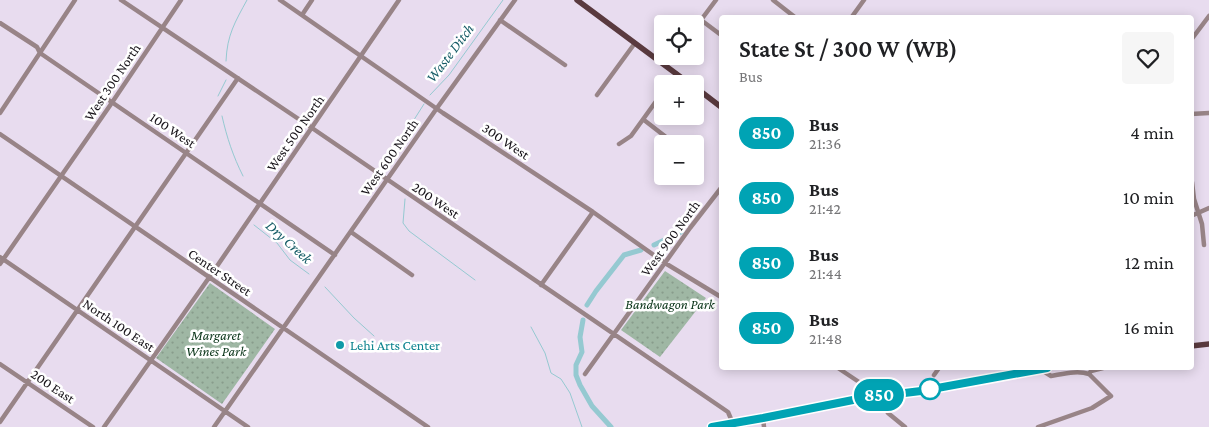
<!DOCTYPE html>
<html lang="en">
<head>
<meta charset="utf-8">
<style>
	body { margin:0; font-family:"Crimson Pro",serif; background:#f6f6f6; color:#202124; height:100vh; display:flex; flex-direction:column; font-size:19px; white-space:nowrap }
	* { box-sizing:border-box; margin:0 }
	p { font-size:16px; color:#757577 }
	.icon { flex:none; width:28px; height:28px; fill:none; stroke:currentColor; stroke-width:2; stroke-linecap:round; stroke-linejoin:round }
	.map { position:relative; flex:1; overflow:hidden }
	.details { position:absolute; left:719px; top:15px; width:475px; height:355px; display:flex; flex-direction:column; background:#fff; border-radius:5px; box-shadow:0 2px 12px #0003 }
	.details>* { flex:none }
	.badge { padding:0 10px; border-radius:16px; font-size:18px; line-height:32px }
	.fabs { position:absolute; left:654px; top:15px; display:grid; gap:10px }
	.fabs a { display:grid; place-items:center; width:50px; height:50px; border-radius:5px; background:#fff; box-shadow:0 2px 12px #0003; font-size:25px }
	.map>.badge { position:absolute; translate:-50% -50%; box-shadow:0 0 0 2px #fff }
	.round { display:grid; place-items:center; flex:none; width:52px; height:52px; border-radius:5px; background:#f6f6f6 }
	.summary { display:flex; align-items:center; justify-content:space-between; height:85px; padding:0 20px }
	h1 { font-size:24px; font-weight:600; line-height:38px }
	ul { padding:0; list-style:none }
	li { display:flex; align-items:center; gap:15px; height:65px; padding:0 20px }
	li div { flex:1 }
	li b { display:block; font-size:19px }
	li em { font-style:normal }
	li .badge { min-width:55px; font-weight:700; text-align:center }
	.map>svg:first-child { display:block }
</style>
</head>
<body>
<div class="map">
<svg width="1209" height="427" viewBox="0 0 1209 427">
	<defs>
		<pattern id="park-dots" width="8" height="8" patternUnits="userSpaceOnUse" patternTransform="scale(1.25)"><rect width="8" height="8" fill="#9fb7a4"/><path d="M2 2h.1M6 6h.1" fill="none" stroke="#889c8c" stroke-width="1.8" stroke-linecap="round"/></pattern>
	</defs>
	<rect width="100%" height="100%" fill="#e8dcef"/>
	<!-- park -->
	<path fill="url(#park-dots)" d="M665,271l41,27 -46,59 -39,-27z
		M210,283l65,46 -53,75 -66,-46z"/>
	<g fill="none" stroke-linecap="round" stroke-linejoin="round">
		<!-- stream -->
		<path stroke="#95c9d1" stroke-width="1" d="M226,61c1,-26 9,-39 21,-61
			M430,95l19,-20 54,-75
			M218,96l8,-16
			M222,116c5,22 11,40 21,60
			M405,134l19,-30
			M393,158l-1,-5 11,-16
			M405,199l-2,24 6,8 66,49
			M254,225l23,18 13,17 19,14
			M325,287l29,31 20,18
			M531,327l14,26 6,20 10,6 9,14 12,34"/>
		<!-- canal -->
		<path stroke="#95c9d1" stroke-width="5" d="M654,245l27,-13
			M587,305l9,-14 28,-36 17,-5
			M583,320l-3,17 2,15 -6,13v10l4,10 12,21 19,21"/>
		<!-- minor -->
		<path stroke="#988487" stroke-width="4.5" d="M121,0l191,128 416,284 3,7 1,5
			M280,0l163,113 150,99 72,51 56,34
			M716,0l-15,20 20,15
			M773,0l23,18
			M302,15l10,-15
			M851,18l13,-18
			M500,20l65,45
			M0,23l37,24 3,6c98,68 197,134 295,202
			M1191,40l18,-24
			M669,84l8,-10
			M597,95l38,-52
			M0,113l75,-113
			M1191,114l18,-1
			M644,120l31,24
			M0,134l428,293
			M619,144l12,-8 31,-43
			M1192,182l2,17 8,25 2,21
			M1191,216l18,-8
			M351,232l61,43
			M0,257l248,170
			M0,264l109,-157 72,-107
			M541,285l52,-73
			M0,364l93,63
			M838,368l33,22 17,23 17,14
			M585,374l105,-146 31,-40
			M1089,374l2,-3 12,-3
			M934,375l5,-7
			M763,418l1,9
			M0,422l238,-344
			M104,427l109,-155 186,-272
			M214,427l223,-319 78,-108
			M1038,427l54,-19 19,-12 -22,-22c-12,-4 -26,0 -38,2l-11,-7"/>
		<!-- major -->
		<path stroke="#5a3a3f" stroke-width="5.5" d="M577,0l113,84
			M695,87l26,20
			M1191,346l18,-2
			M712,427l51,-9 100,-20 58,-7 126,-23"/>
	</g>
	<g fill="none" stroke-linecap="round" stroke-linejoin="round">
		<!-- line casing -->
		<g stroke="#fff" stroke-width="11">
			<path id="line" d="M712,427l51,-9 100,-20 58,-7 126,-23"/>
		</g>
		<!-- line -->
		<use href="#line" stroke="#00a3b4" stroke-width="8"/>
	</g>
	<!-- markers -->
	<circle fill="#0f9aa8" stroke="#fff" stroke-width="2" cx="340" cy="345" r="5"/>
	<circle fill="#fff" stroke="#00a3b4" stroke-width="2.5" cx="930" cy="389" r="10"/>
	<g text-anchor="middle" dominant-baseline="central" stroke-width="5" stroke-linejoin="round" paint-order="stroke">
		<!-- street labels -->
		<g font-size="14" fill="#161218" stroke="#fff">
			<text transform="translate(112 82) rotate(-56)">West 300 North</text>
			<text transform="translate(173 130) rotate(34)">100 West</text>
			<text transform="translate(295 133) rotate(-55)">West 500 North</text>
			<text transform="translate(506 141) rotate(34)">300 West</text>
			<text transform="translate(389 157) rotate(-55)">West 600 North</text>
			<text transform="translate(436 200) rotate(34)">200 West</text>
			<text transform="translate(670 238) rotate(-54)">West 900 North</text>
			<text transform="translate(220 272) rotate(34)">Center Street</text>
			<text transform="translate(119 325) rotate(34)">North 100 East</text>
			<text transform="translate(53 386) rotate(34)">200 East</text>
		</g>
		<!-- park labels -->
		<g font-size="14" font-style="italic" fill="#093418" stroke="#fff">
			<text x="670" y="304">Bandwagon Park</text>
			<text x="216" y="335">Margaret<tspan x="216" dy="16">Wines Park</tspan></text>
		</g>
		<!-- culture labels -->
		<g font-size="14" fill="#0d838f" stroke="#fff" text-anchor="start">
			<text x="350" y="345">Lehi Arts Center</text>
		</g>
		<!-- water labels -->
		<g font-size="15" font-style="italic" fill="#155c66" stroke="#fff">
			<text transform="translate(450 53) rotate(-53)">Waste Ditch</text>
			<text transform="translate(289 242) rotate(42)">Dry Creek</text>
		</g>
	</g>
</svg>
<div class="fabs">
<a><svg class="icon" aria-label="locate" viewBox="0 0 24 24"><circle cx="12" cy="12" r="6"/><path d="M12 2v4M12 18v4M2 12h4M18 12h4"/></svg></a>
<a>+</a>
<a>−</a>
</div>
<b class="badge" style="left:879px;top:395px;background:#00a3b4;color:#fff">850</b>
<section class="details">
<div class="summary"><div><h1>State St / 300 W (WB)</h1><p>Bus</p></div><a class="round"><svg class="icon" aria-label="heart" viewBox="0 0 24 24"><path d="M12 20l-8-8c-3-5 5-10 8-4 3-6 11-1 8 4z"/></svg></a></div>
<ul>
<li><span class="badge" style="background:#00a3b4;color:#fff">850</span><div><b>Bus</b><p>21:36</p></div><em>4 min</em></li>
<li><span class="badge" style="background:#00a3b4;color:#fff">850</span><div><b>Bus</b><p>21:42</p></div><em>10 min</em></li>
<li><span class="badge" style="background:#00a3b4;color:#fff">850</span><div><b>Bus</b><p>21:44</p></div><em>12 min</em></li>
<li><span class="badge" style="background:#00a3b4;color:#fff">850</span><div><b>Bus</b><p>21:48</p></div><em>16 min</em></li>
</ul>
</section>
</div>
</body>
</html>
